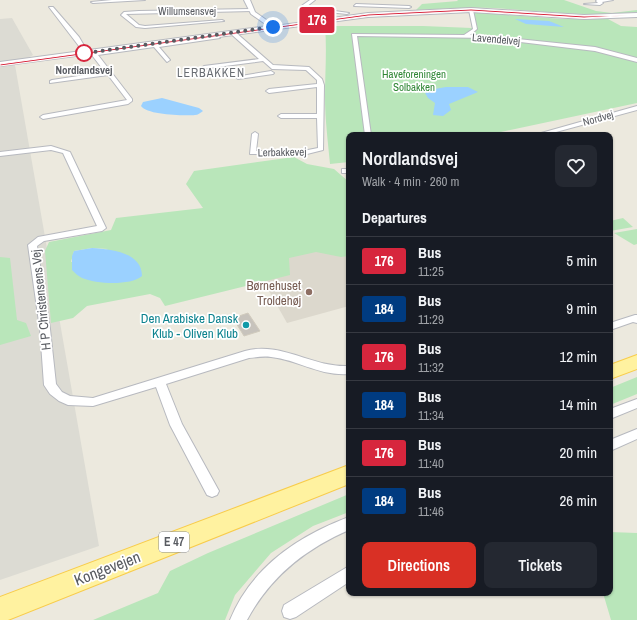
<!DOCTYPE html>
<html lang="en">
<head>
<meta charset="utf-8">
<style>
	body { margin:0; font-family:"Archivo Narrow",sans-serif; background:#242831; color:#f1f3f6; height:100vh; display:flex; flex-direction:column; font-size:15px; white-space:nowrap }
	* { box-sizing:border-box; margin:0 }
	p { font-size:13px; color:#9ea1a6 }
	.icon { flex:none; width:22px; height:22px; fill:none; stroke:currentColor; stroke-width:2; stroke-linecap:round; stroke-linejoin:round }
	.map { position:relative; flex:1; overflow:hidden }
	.side { position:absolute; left:346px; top:132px; width:267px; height:464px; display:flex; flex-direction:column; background:#171b24; border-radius:8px; box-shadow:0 1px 3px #0004 }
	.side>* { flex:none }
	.badge { padding:0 8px; border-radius:3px; font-size:14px; line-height:26px }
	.you { position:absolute; width:20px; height:20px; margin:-10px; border:3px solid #fff; border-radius:50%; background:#1a73e8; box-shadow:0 0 0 6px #1a73e833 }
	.map>.badge { position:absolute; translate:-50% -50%; box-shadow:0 0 0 2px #fff }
	h2 { padding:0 16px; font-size:15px; line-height:36px }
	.round { display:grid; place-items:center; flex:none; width:42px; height:42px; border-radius:8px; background:#242831 }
	.headline { display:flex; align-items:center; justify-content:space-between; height:68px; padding:0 16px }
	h1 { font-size:19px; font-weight:600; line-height:30px }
	.cta { display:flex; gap:8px; margin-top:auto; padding:8px 16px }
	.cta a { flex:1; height:46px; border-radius:8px; background:#d93025; color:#fff; font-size:16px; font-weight:600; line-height:46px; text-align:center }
	.cta a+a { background:#242831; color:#f1f3f6 }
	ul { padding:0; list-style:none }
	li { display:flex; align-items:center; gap:12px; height:48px; padding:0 16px; border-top:1px solid #363941 }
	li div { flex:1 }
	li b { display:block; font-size:15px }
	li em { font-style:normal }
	li .badge { min-width:44px; font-weight:700; text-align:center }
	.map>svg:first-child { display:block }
</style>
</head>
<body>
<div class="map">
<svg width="637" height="620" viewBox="0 0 637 620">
	<rect width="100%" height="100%" fill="#ece9de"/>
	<!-- industrial -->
	<path fill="#dcdbd3" d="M12,18l21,37 -18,10 84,481 -99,34v-561z"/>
	<!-- education -->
	<path fill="#dcd8cd" d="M349,243v63l-62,17 -26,-46 25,-28z"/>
	<!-- green -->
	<path fill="#b9e6ba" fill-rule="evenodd" d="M457,0h107l32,11 16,2 25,-3v2c-48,6 -96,-1 -144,-4 -25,-1 -51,1 -77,2l6,-6 36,-3z
		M469,12l93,7h46l13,7 16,1v76l-150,32h-138v27l-19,2c-2,-22 -5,-45 -5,-67 0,-24 2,-47 0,-71h98l49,2z
		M294,157l13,7 27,5 15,13v74l-8,1 -25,-5 -27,6 1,17 -125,31 -5,-8 -10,-4 -63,12 -14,12 -22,5 -6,-72 4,-9 62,-12 5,-12 87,-10 -17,-24 8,-13zM92,248l16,1 -37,13 3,-11z
		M623,218l10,9 -23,4v-10z
		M637,229v15l-3,1 -20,-12z
		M0,257l10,1 7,62 9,3 5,13 -31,9z
		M637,377v17l-27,11v-17z
		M349,494v18l-36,14 -42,27 -36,42 -10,25h-132l65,-27 12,-22 38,-18z
		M610,532l27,1v87h-26l-8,-27h7z"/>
	<!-- water -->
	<path fill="#9bd1ff" d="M515,19l34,2 15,6 -38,-3z
		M446,87h22l10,5 -29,12 2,6 -8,6 -10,-1 2,-12 -7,-5 -3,-5 4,-3z
		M162,98l37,10 4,3c-3,2 -5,4 -8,4 -11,1 -48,0 -54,-9l2,-4z
		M92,248c18,1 50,4 50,28 -12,10 -45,8 -60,2 -4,-2 -7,-5 -10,-8v-14l2,-5z"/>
	<!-- building -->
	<path fill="#c7c3bc" stroke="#d1cbbd" d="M248,313l12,18 -16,5 -11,-18z"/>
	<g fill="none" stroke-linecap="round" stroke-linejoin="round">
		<!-- minor casing -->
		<g stroke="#b7b9bf" stroke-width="2">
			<path id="minor" d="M112,0h33l-52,3 -2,-1z
				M310,0h5l-9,7 43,6 -2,1 -47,-5v-2z
				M597,0h16l-11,2 1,1 -3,2 -16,-1 14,-1 -2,-2z
				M356,4l53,2 2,1 -2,1 -55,-2z
				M49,7h4l26,30 10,17h-4z
				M250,9l2,2 -126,3 13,11 6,1 77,-6 2,1 -79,7 -9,-1 -15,-12 3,-3 15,-1z
				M471,9l2,1 4,19 -7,6 18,1 107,11 42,11v4l-42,-11 -107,-13 -131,-2 14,99h-6l-13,-101 112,1 9,-6 -4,-19z
				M230,31h4l39,34 36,2 13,12 2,6 -1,65 -20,5 -53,-1 2,-20 3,-2 3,2 -2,17h47l15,-3 -1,-30h-36l-3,-2 3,-2h36v-27l-48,6 -3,-2 3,-2 48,-5v-4l-11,-10 -34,-1 -9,-8 -61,8 -1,-1 3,-2 55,-7 -29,-26z
				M218,36l2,2 -61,9 11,13 -3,2 -13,-15 -56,8 34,44v2l-4,3 -85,15 -3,-2 3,-2 84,-15 -19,-25 -58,8v-2l2,-1 53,-8 -14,-18v-3l5,1z
				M271,71l3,2 -1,1 -35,5 -3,-2z
				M637,106v4l-92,25h-11z
				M51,146l19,6 36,76 -4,3 -58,10 -7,5 13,83 6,55 6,8 8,4 23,2 152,-47c36,-10 68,17 104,15v8c-31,2 -50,-14 -78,-17 -7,-1 -14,0 -22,1l-83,26 16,40 37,67 -2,4 -5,2 -5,-2 -37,-70 -14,-38 -63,19 -25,-1 -9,-4 -9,-7 -6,-9 -4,-56 -12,-84 10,-8 59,-11 -34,-73 -12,-3 -51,6v-4z
				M342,169h7v4h-7z
				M635,315h2v8l-4,-1 -23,8v-7z
				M637,399v9l-27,11v-10z
				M637,429v10l-27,12v-11z
				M349,517v13c-44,19 -79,47 -102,90h-17c21,-52 68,-84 119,-103z
				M349,566v16l-53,35 -6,2 -6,-2 -2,-6 2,-6z"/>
		</g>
		<!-- tertiary casing -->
		<g stroke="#b7b9bf" stroke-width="2">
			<path id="tertiary" d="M244,0h6l5,12 20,14 93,-13 103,-5 113,7 53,-2v4l-53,2 -113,-7 -103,5 -368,49v-4l268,-36 -17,-12z"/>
		</g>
		<!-- primary casing -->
		<g stroke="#f8cc4b" stroke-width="2">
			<path id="primary" d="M637,355v14l-27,10v-14z
				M349,465v19l-341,136h-8v-23z"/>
		</g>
		<!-- minor -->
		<use href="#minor" fill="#fff" fill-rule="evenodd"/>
		<!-- tertiary -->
		<use href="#tertiary" fill="#fff" fill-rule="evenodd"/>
		<!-- primary -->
		<use href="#primary" fill="#fff2a0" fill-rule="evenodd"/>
	</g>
	<!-- line -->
	<path fill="#d7263d" stroke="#fff" d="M471,9l113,7 53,-1 -53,3 -113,-7 -103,5 -368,50v-2l368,-50z"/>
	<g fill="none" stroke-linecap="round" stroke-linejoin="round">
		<!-- walk -->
		<path stroke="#585b61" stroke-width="4" stroke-dasharray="0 7.2" d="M84,53l2,-3 1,2h6l180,-25"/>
	</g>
	<!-- markers -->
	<circle fill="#fff" stroke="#d7263d" stroke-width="2" cx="84" cy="53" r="8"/>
	<circle fill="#8d6e63" stroke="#fff" stroke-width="1.5" cx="309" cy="292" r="4"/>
	<circle fill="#0f9aa8" stroke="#fff" stroke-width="1.5" cx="246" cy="325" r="4"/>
	<g text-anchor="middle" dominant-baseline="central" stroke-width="3.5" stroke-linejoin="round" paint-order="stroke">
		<!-- far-street labels -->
		<g font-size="11" fill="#585b61" stroke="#fff">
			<text x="187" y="11">Willumsensvej</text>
			<text transform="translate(496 39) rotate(5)">Lavendelvej</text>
			<text transform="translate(598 118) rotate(-15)">Nordvej</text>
			<text transform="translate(282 152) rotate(-1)">Lerbakkevej</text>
		</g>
		<!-- far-stop labels -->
		<g font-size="11" font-weight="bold" fill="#585b61" stroke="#fff">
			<text x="84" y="70">Nordlandsvej</text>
		</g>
		<!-- far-park labels -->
		<g font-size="11" fill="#308736" stroke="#fff">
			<text x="414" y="74">Haveforeningen<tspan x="414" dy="13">Solbakken</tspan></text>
		</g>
		<!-- far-neighbourhood labels -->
		<g font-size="12" letter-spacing="1" fill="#696d73" stroke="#fff">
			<text x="211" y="73">LERBAKKEN</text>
		</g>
		<!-- shield labels -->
		<rect fill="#fff" stroke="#8a8c90" stroke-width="1" x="159" y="532" width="30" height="20" rx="3"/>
		<g font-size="12" font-weight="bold" fill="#585b61">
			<text x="174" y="542">E 47</text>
		</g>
		<!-- education labels -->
		<g font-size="13" fill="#785e54" stroke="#fff" text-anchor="end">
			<text x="301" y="285">Børnehuset<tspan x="301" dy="15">Troldehøj</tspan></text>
		</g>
		<!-- street labels -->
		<g font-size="13" fill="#585b61" stroke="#fff">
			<text transform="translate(41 300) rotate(-96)">H P Christensens Vej</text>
		</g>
		<!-- culture labels -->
		<g font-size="13" fill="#0d838f" stroke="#fff" text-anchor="end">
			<text x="238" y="318">Den Arabiske Dansk<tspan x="238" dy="15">Klub - Oliven Klub</tspan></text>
		</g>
		<!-- near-street labels -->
		<g font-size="16" fill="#585b61" stroke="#fff">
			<text transform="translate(107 568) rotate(-21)">Kongevejen</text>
		</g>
	</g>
</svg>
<div class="you" style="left:273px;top:27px"></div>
<b class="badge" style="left:317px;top:20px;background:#d7263d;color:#fff">176</b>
<section class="side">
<div class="headline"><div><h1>Nordlandsvej</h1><p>Walk · 4 min · 260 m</p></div><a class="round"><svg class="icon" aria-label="heart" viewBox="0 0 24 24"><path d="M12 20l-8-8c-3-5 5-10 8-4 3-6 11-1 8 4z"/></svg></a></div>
<h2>Departures</h2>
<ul>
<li><span class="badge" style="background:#d7263d;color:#fff">176</span><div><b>Bus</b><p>11:25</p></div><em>5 min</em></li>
<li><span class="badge" style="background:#003b80;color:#fff">184</span><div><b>Bus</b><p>11:29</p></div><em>9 min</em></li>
<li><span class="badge" style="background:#d7263d;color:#fff">176</span><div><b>Bus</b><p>11:32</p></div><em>12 min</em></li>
<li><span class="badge" style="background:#003b80;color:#fff">184</span><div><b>Bus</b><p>11:34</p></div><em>14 min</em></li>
<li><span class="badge" style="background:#d7263d;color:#fff">176</span><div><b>Bus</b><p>11:40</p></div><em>20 min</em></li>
<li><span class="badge" style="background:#003b80;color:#fff">184</span><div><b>Bus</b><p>11:46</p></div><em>26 min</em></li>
</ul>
<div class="cta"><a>Directions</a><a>Tickets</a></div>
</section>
</div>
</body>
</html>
